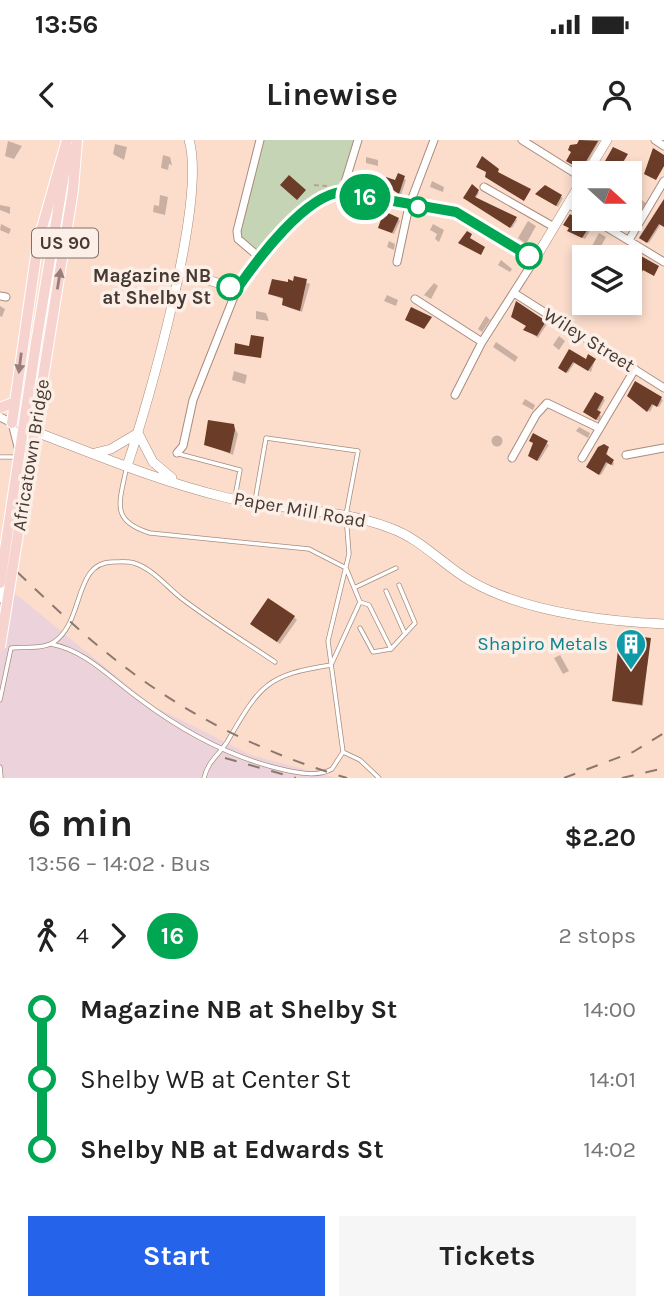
<!DOCTYPE html>
<html lang="en">
<head>
<meta charset="utf-8">
<style>
	body { margin:0; font-family:Karla,sans-serif; background:#f6f6f6; color:#222; height:100vh; display:flex; flex-direction:column; font-size:26px; white-space:nowrap }
	* { box-sizing:border-box; margin:0 }
	p { font-size:23px; color:#767676 }
	.icon { flex:none; width:38px; height:38px; fill:none; stroke:currentColor; stroke-width:2; stroke-linecap:round; stroke-linejoin:round }
	.map { position:relative; height:638px; overflow:hidden }
	.drawer { display:flex; flex-direction:column; background:#fff; flex:1 }
	.drawer>* { flex:none }
	.badge { padding:0 14px; border-radius:23px; font-size:24px; line-height:46px }
	.needle { width:46px; rotate:111deg }
	.tools { position:absolute; left:572px; top:21px; display:grid; gap:14px }
	.tools a { display:grid; place-items:center; width:70px; height:70px; border-radius:0px; background:#fff; box-shadow:0 4px 10px #0003; font-size:35px }
	.map>.badge { position:absolute; translate:-50% -50%; box-shadow:0 0 0 4px #fff }
	.legs { display:flex; align-items:center; gap:10px; height:77px; padding:0 28px; font-size:23px }
	.legs p { margin-inline-start:auto }
	.headline { display:flex; align-items:center; justify-content:space-between; height:119px; padding:0 28px }
	h1 { font-size:38px; font-weight:700; line-height:52px }
	.primary-button { display:flex; gap:14px; margin-top:auto; padding:14px 28px }
	.primary-button a { flex:1; height:80px; border-radius:0px; background:#2563eb; color:#fff; font-size:28px; font-weight:700; line-height:80px; text-align:center }
	.primary-button a+a { background:#f6f6f6; color:#222 }
	ul { padding:0 28px; list-style:none }
	li { display:flex; align-items:center; gap:24px; height:70px; font-size:26px }
	li i { display:grid; place-items:center; width:10px; height:100%; margin:0 9px; background:currentColor }
	li i::after { content:''; width:18px; height:18px; margin:-9px; border:5px solid; border-radius:50%; background:#fff }
	li p { margin-inline-start:auto }
	li:first-child i { background:linear-gradient(#0000 50%,currentColor 0) }
	li:last-child i { background:linear-gradient(currentColor 50%,#0000 0) }
	.status { display:flex; justify-content:space-between; align-items:center; height:49px; padding:0 35px; background:#fff; direction:ltr }
	.status svg { height:19px; fill:currentColor }
	header { display:flex; justify-content:space-between; align-items:center; height:91px; padding:0 28px; background:#fff; font-size:32px; font-weight:700 }
	.map>svg:first-child { display:block }
</style>
</head>
<body>
<div class="status"><b>13:56</b><svg viewBox="0 0 49 12"><path d="M0 12V9h3v3zM5 12V6h3v6zM10 12V3h3v9zM15 12V0h3v12zM26 1h20v11H26zM47 4h2v5h-2z"/></svg></div>
<header><svg class="icon" aria-label="back" viewBox="0 0 24 24"><path d="M15 5l-7 7 7 7"/></svg>Linewise<svg class="icon" aria-label="person" viewBox="0 0 24 24"><circle cx="12" cy="8" r="4"/><path d="M4 21q1-7 8-7t8 7"/></svg></header>
<div class="map">
<svg width="664" height="638" viewBox="0 0 664 638">
	<rect width="100%" height="100%" fill="#fcddcc"/>
	<!-- industrial -->
	<path fill="#ecd3db" d="M0,437l18,19 135,110 98,49 86,23h-337z"/>
	<!-- green -->
	<path fill="#c5d4b4" d="M260,0h98l-16,52 -21,6 -62,59 -21,-18z"/>
	<!-- shadow -->
	<path fill="#0003" d="M581,0h19l-17,30 -13,-8z
		M8,1l14,5 -8,13 -9,-3z
		M115,4l12,3 -3,13 -11,-6z
		M163,15l7,2 2,8 -3,-1 -1,6 -7,-2z
		M627,16l-9,17h-13l2,-2 -4,-3z
		M366,17l12,3v6l-12,-3z
		M399,36l7,4 -5,15 -13,-9 8,-3z
		M362,40l12,4 -2,7 -12,-5z
		M432,41l12,6 -1,5 -13,-5z
		M472,47l7,6 -4,6 42,21 -5,8 -45,-29z
		M545,47l18,11 -5,9 -19,-11z
		M630,52l16,11 -4,6 -12,-9z
		M584,54v12l-5,-4z
		M160,55l8,2 -3,18 -12,-3 1,-7 5,1z
		M664,62v24l-3,-2 -12,19 -6,-4z
		M0,65l10,2v7l-10,-4z
		M398,79l2,2 -6,13 -12,-5z
		M607,79h14l-4,6z
		M528,81l8,5 -10,18 -8,-6z
		M1,84l10,5 -2,5 -9,-4z
		M433,84l11,6 -5,12 -4,-3 2,-5 -7,-4z
		M589,87l2,2 -6,10 -16,-8z
		M599,93l7,4 -7,13 -7,-4z
		M389,101l6,3 -1,6 -7,-3z
		M501,120l11,9 -2,3 -12,-7z
		M295,138l15,6 -8,28 -15,-5 -2,-7 -15,-6 24,-11z
		M434,143l4,3 -7,13 -7,-4z
		M387,155l11,5 -2,6 -12,-5z
		M0,166l5,3 -3,8 -2,-1z
		M256,171l10,2 3,8 -13,-2z
		M486,176l4,4 -8,12 -4,-3z
		M545,182l2,2 -9,14 -10,-7v-5z
		M559,196l6,5 -6,9 -6,-5z
		M496,202l22,15 -3,5 -22,-15z
		M570,211l16,10 9,-1 -4,12 -16,-10 -7,11 -6,-3z
		M234,231l13,4 -2,9 -13,-4z
		M636,244l27,16 -4,7 -5,-3 -4,8 -21,-16z
		M603,258l2,2 -7,13 3,3 -2,5 -12,-7z
		M525,259l10,6 -2,5 -11,-6z
		M233,285l5,9 -5,21 -27,-11z
		M579,287l11,6 -2,5 -12,-7z
		M534,295l15,10 -10,16 -7,-4z
		M491.5 301a5.5 5.5 0 1 1 11 0a5.5 5.5 0 1 1-11 0Z
		M608,308l-1,9 7,6 -1,3 -5,-3 -7,12 -11,-6z
		M294,477l3,3 -17,24 -25,-17z
		M548,496l14,2v9l-14,-2z
		M650,499l-7,67 -28,-4 -2,-2z
		M560,515l9,16 -6,3 -9,-16z"/>
	<!-- building -->
	<path fill="#6b3c28" d="M579,0l19,1 -17,29 -15,-9 5,-9 -3,-2 2,-5 7,-1z
		M613,7l15,7 -12,19 -15,-5z
		M653,8l11,7v11l-8,14 -12,-6z
		M482,16l17,13 -1,3 33,17 -7,12 -39,-24 1,-5 -10,-5z
		M398,33l7,3 -6,18 -15,-10 2,-7 9,3z
		M289,35l17,15 -9,10 -17,-15z
		M472,44l7,6 -4,7 42,20 -7,11 -47,-30z
		M545,45l17,10 -6,11 -21,-12z
		M664,59v28l-5,-3 -12,19 -8,-5z
		M384,71l15,7 -7,15 -14,-5z
		M570,74l20,12 -8,12 -15,-7 2,-3 -6,-3z
		M467,91l5,3 -2,4 15,9 -4,8 -23,-12z
		M621,105l38,21 -5,10 -11,-6 -3,5 -10,-4v-14h-16z
		M294,136l13,3 -7,32 -18,-6 1,-7 -15,-4 4,-15 16,3v-3l5,2z
		M516,161l30,20 -9,15 -14,-6 3,-4 -15,-9z
		M411,167l21,10 -8,12 -19,-9z
		M251,195l13,2 -3,21 -27,-4 1,-11 14,3z
		M569,209l17,10 2,-5 8,5 -8,12 -15,-9 -7,11 -8,-5z
		M635,241l27,16 -5,10 -5,-3 -5,8 -20,-16z
		M595,252l9,5 -7,13 4,2 -5,8 -13,-8z
		M208,280l26,4 1,6 -5,23 -26,-8z
		M533,293l15,8 -11,20 -9,-5 5,-13 -4,-2z
		M604,304l5,3 -3,7 8,6 -3,5 -5,-3 -7,13 -13,-8 12,-20z
		M268,458l27,18 -18,26 -27,-18z
		M625,495l26,3 -9,67 -30,-4 7,-60 5,1z"/>
	<g fill="none" stroke-linecap="round" stroke-linejoin="round">
		<!-- service casing -->
		<g stroke="#a88c7d" stroke-width="5">
			<path id="service" d="M179,314l61,16 -5,27
				M0,317h15
				M126,330c-7,34 -15,51 24,63l159,16 37,19 14,34 -28,61
				M356,447l40,-19
				M386,451l19,43
				M360,462l9,3 22,44 -18,3 -13,-24
				M51,504c36,7 60,35 90,56 44,33 90,58 144,70 14,3 33,7 47,-1l11,-17 -15,-111 21,-87 -3,-39 12,-64 -92,-13 -11,63
				M391,509l24,-26 -16,-38
				M0,560l11,-52c12,-1 33,1 43,-6 31,-21 19,-80 59,-80 7,0 14,-1 21,1 19,6 32,23 47,35 30,23 63,43 94,64
				M343,612l17,8 19,18
				M0,627l1,11
				M204,638c4,-17 14,-22 23,-36 33,-56 38,-67 104,-77"/>
		</g>
		<!-- minor casing -->
		<g stroke="#a88c7d" stroke-width="9">
			<path id="minor" d="M522,0l62,39
				M655,0l9,6
				M484,47l70,40
				M342,52l16,-52
				M568,64l16,10
				M593,79l71,43
				M629,100l35,-59
				M259,117l-21,-18 -1,-8 23,-91
				M397,122l12,-56 25,-66
				M514,153l150,95
				M0,156l6,1
				M415,159l67,43
				M455,255l27,-53 53,-83
				M0,277l12,6 6,24
				M177,313l6,-7 10,-46 44,-111
				M626,315l38,-7
				M512,318l24,-43 11,-12 52,25
				M582,318l53,-89
				M0,459l3,-20"/>
		</g>
		<!-- tertiary casing -->
		<g stroke="#a88c7d" stroke-width="10">
			<path id="tertiary" d="M587,33l20,-33
				M179,131l58,18c17,-26 64,-85 92,-96 7,-2 116,16 127,20 27,9 54,31 79,46l49,-82
				M28,289c64,24 129,52 196,68 55,14 112,10 166,31 31,11 52,36 79,52 54,32 133,41 195,44
				M95,313l16,-4 27,-16 15,29 19,16
				M127,326c22,-65 80,-267 62,-326"/>
		</g>
		<!-- primary casing -->
		<g stroke="#fff" stroke-width="12">
			<path id="primary" d="M36,203l28,-169 8,-25
				M48,206l25,-156 4,-50
				M0,268l15,-6
				M12,283l26,-181 29,-102"/>
		</g>
		<!-- path -->
		<path stroke="#b9a193" stroke-width="2" stroke-dasharray="5 3.5" stroke-linecap="butt" d="M314,45l13,1"/>
		<!-- service -->
		<use href="#service" stroke="#fff" stroke-width="3.5"/>
		<!-- minor -->
		<use href="#minor" stroke="#fff" stroke-width="7"/>
		<!-- tertiary -->
		<use href="#tertiary" stroke="#fff" stroke-width="9"/>
		<!-- primary -->
		<use href="#primary" stroke="#f7d3cf" stroke-width="10"/>
		<!-- rail -->
		<path stroke="#8b786d" stroke-width="2" stroke-dasharray="12 12" stroke-linecap="butt" d="M0,416c35,32 69,67 107,97 71,58 152,99 240,125
			M225,618l71,20
			M564,638l69,-26 31,-19
			M622,638l42,-10"/>
		<!-- primary-bridge casing -->
		<g stroke="#fff" stroke-width="12" stroke-linecap="butt">
			<path id="primary-bridge" d="M0,443l36,-240
				M0,507l48,-301"/>
		</g>
		<!-- primary-bridge -->
		<use href="#primary-bridge" stroke="#f7d3cf" stroke-width="10"/>
	</g>
	<!-- one-way arrows -->
	<defs><path id="oneway-solid" d="M-6-.8H1V-3.2L6.5 0L1 3.2V.8H-6Z" transform="scale(1.75)"/></defs>
	<g fill="#967f79">
		<use href="#oneway-solid" transform="translate(59 139) rotate(-81)"/>
		<use href="#oneway-solid" transform="translate(20 223) rotate(97)"/>
	</g>
	<g fill="none" stroke-linecap="round" stroke-linejoin="round">
		<!-- line-1 casing -->
		<g stroke="#fff" stroke-width="16">
			<path id="line-1" d="M230,147l7,2c20,-29 68,-94 105,-97l114,20 73,44"/>
		</g>
		<!-- line-1 -->
		<use href="#line-1" stroke="#00a651" stroke-width="10"/>
	</g>
	<!-- icons -->
	<defs>
		<g id="building-pin" transform="scale(1.575)"><path d="M0 17L-7.5 6A9.5 9.5 0 1 1 7.5 6Z" fill="#0f9aa8" stroke="#fbefe8"/><path d="M-4-6H4V6H1V3H-1V6H-4ZM-2.5-4.3h1.7v1.8h-1.7ZM.8-4.3h1.7v1.8H.8ZM-2.5-1h1.7V.8h-1.7ZM.8-1h1.7V.8H.8Z" fill="#fff"/></g>
	</defs>
	<g fill-rule="evenodd">
		<use href="#building-pin" x="631" y="504"/>
	</g>
	<!-- markers -->
	<g fill="#fff" stroke="#00a651" stroke-width="3.5">
		<circle cx="418" cy="67" r="9"/>
		<circle cx="529" cy="116" r="12"/>
		<circle cx="230" cy="147" r="12"/>
	</g>
	<g text-anchor="middle" dominant-baseline="central" stroke-width="7" stroke-linejoin="round" paint-order="stroke">
		<!-- shield labels -->
		<rect fill="#fbefe8" stroke="#7c7069" stroke-width="2" x="32" y="88.5" width="66" height="29" rx="5"/>
		<g font-size="18" font-weight="bold" fill="#463a33">
			<text x="65" y="103">US 90</text>
		</g>
		<!-- stop labels -->
		<g font-size="19" font-weight="bold" fill="#463a33" stroke="#fbefe8" text-anchor="end">
			<text x="211" y="136">Magazine NB<tspan x="211" dy="22">at Shelby St</tspan></text>
		</g>
		<!-- street labels -->
		<g font-size="19" fill="#463a33" stroke="#fbefe8">
			<text transform="translate(589 200) rotate(32)">Wiley Street</text>
			<text transform="translate(31 315) rotate(-81)">Africatown Bridge</text>
			<text transform="translate(300 370) rotate(10)">Paper Mill Road</text>
		</g>
		<!-- culture labels -->
		<g font-size="19" fill="#0d838f" stroke="#fbefe8" text-anchor="end">
			<text x="608" y="504">Shapiro Metals</text>
		</g>
	</g>
</svg>
<div class="tools">
<a><svg class="needle" viewBox="-14 -14 28 28"><path d="M0-13l5 13h-10z" fill="#e53935"/><path d="M0 13l5-13h-10z" fill="#767676"/></svg></a>
<a><svg class="icon" aria-label="layers" viewBox="0 0 24 24"><path d="M12 4l9 5-9 5-9-5zM3 14l9 5 9-5"/></svg></a>
</div>
<b class="badge" style="left:365px;top:57px;background:#00a651;color:#fff">16</b>
</div>
<section class="drawer">
<div class="headline"><div><h1>6 min</h1><p>13:56 – 14:02 · Bus</p></div><b>$2.20</b></div>
<div class="legs"><svg class="icon" aria-label="walk" viewBox="0 0 24 24"><circle cx="13" cy="4" r="2"/><path d="M13 8l-2 6 4 7M11 14l-3 7M7 12l3-4h3l4 4"/></svg>4<svg class="icon" aria-label="forward" viewBox="0 0 24 24"><path d="M9 5l7 7-7 7"/></svg><b class="badge" style="background:#00a651;color:#fff">16</b><p>2 stops</p></div>
<ul>
<li><i style="color:#00a651"></i><b>Magazine NB at Shelby St</b><p>14:00</p></li>
<li><i style="color:#00a651"></i><span>Shelby WB at Center St</span><p>14:01</p></li>
<li><i style="color:#00a651"></i><b>Shelby NB at Edwards St</b><p>14:02</p></li>
</ul>
<div class="primary-button"><a>Start</a><a>Tickets</a></div>
</section>
</body>
</html>
